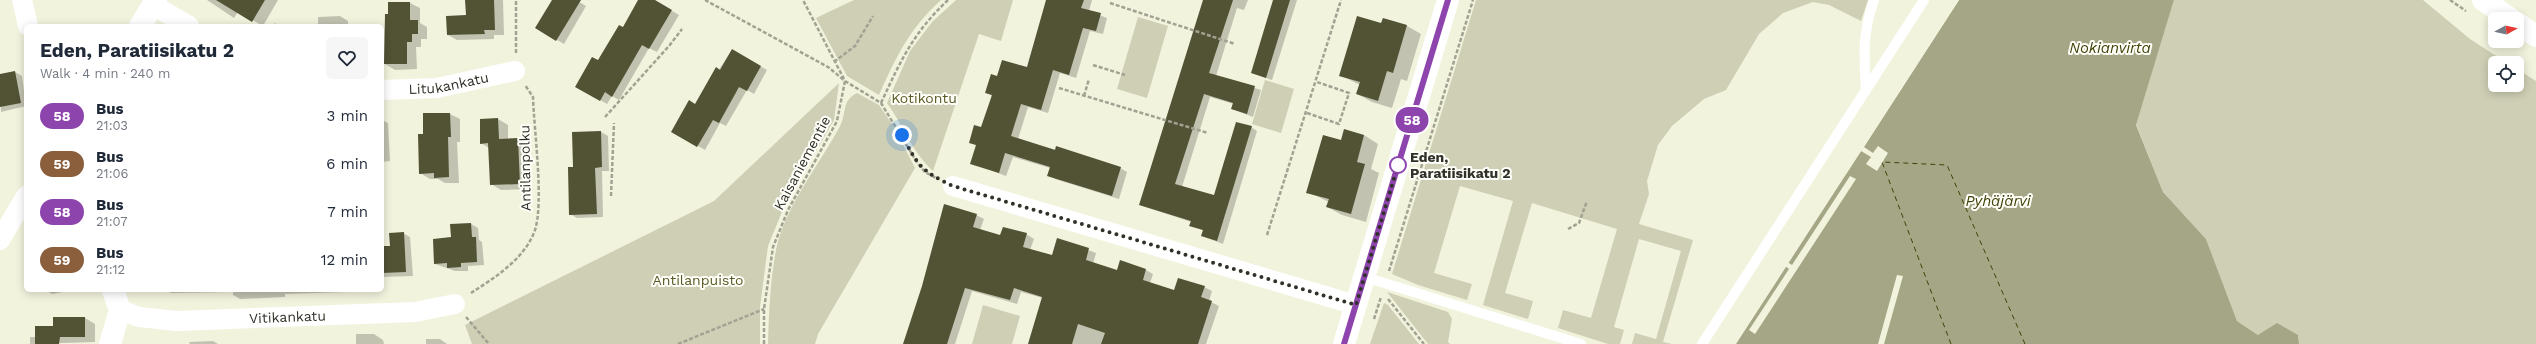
<!DOCTYPE html>
<html lang="en">
<head>
<meta charset="utf-8">
<style>
	body { margin:0; font-family:"Work Sans",sans-serif; background:#f6f6f7; color:#1f2937; height:100vh; display:flex; flex-direction:column; font-size:15px; white-space:nowrap }
	* { box-sizing:border-box; margin:0 }
	p { font-size:13px; color:#747a83 }
	.icon { flex:none; width:22px; height:22px; fill:none; stroke:currentColor; stroke-width:2; stroke-linecap:round; stroke-linejoin:round }
	.map { position:relative; flex:1; overflow:hidden }
	.details { position:absolute; left:24px; top:24px; width:360px; height:268px; display:flex; flex-direction:column; background:#fff; border-radius:6px; box-shadow:0 2px 10px #0003 }
	.details>* { flex:none }
	.badge { padding:0 8px; border-radius:13px; font-size:14px; line-height:26px }
	.needle { width:26px; rotate:82deg }
	.controls { position:absolute; left:2488px; top:12px; display:grid; gap:8px }
	.controls a { display:grid; place-items:center; width:36px; height:36px; border-radius:6px; background:#fff; box-shadow:0 2px 10px #0003; font-size:20px }
	.you { position:absolute; width:20px; height:20px; margin:-10px; border:3px solid #fff; border-radius:50%; background:#1a73e8; box-shadow:0 0 0 6px #1a73e833 }
	.map>.badge { position:absolute; translate:-50% -50%; box-shadow:0 0 0 2px #fff }
	.round { display:grid; place-items:center; flex:none; width:42px; height:42px; border-radius:6px; background:#f6f6f7 }
	.overview { display:flex; align-items:center; justify-content:space-between; height:68px; padding:0 16px }
	h1 { font-size:19px; font-weight:700; line-height:30px }
	ul { padding:0; list-style:none }
	li { display:flex; align-items:center; gap:12px; height:48px; padding:0 16px }
	li div { flex:1 }
	li b { display:block; font-size:15px }
	li em { font-style:normal }
	li .badge { min-width:44px; font-weight:700; text-align:center }
	.map>svg:first-child { display:block }
</style>
</head>
<body>
<div class="map">
<svg width="2536" height="344" viewBox="0 0 2536 344">
	<rect width="100%" height="100%" fill="#f2f3dd"/>
	<!-- green -->
	<path fill="#cecfb5" d="M854,0h87c-32,29 -45,57 -62,95l-32,-19 -31,-58z
		M956,0h57l-12,41 -22,-7 -46,137c-21,-19 -30,-46 -46,-68l23,-52 22,-29z
		M1476,0h392l-7,21 -32,-16 -16,-3 -30,11 -24,21 -33,56 -22,9 -32,27 -14,19 -11,36 2,13 -10,30 54,16 -30,102 9,2h-40l3,-11 21,6 25,-88 -42,-12 -25,88 10,3 -4,14h-12l-50,-16 5,-18 28,8 26,-89 -85,-26 -27,90 28,8 -5,18 -45,-14 30,-104 -53,-15 -26,87 38,11 -5,16 -49,-15 -26,-11z
		M2174,0h249l47,39 37,24h-12v22h22v-16l19,12v263h-237l-1,-9h-40l-21,-14 -31,-82 -43,-47 -27,-68z
		M1138,17l30,9 -21,72 -30,-9z
		M1265,80l29,9 -13,44 -29,-9z
		M839,83l-5,37 -50,87 -16,39 -8,61v37h-288l-7,-19 249,-124z
		M857,93l22,12 15,22 21,41 -97,166 -3,10h-47c1,-31 2,-63 8,-94 9,-44 43,-84 64,-124 7,-13 1,-25 17,-33z
		M1387,292l61,20 4,7 -4,23 2,2h-22z
		M1384,303l4,2 31,39h-49z
		M983,305l37,11 -8,28h-40z"/>
	<!-- water -->
	<path fill="#a5a686" d="M1959,0h215l-38,125 27,67 43,47 31,82 21,14 19,-12 21,12 1,9h-563z"/>
	<!-- pier -->
	<path fill="#f2f3dd" d="M1956,0h3l-95,147 9,6 5,-7 10,7 -11,18 -11,-7 5,-7 -10,-6 -15,23 -1,-2z
		M1850,176l6,3 -101,155 -6,-4 40,-61 -5,-4 2,-4 6,4z
		M1897,275l6,1 -19,68h-6z"/>
	<!-- shadow -->
	<path fill="#0003" d="M207,0h71l-15,26 -25,-14 -4,6z
		M466,0h37l1,35h-10v4l-37,1 -9,-5 19,-19z
		M553,0h23l10,6 -22,38 -27,-16z
		M639,0h14l26,15 -22,37 -8,-4 -30,52 -7,-4 -5,8 -31,-18 22,-24 25,-34z
		M1053,0h39l-3,11 18,7 -4,16 -13,-3 -14,47 -16,-5 -12,40 -20,-6 -10,32 102,29 7,4 -8,27 -64,-20 -7,-4 2,-7 -37,-11 -7,19 -35,-13 6,-17 -7,-4 12,-14 10,-32 -6,-4 12,-15 30,-9z
		M1204,0h44l-4,10 -7,-2 -21,68 45,14 -8,27 -21,-8 2,-5 -24,-7 -28,90 32,10 37,-70 6,4 -34,113 -21,-8 2,-5 -14,-6 1,-3 -51,-17z
		M1274,0h23l-25,80 -20,-7z
		M410,3l10,5v15l7,4v12h-6v8h-5l1,22 -22,1 -10,-6z
		M340,16l8,5v5h-30v-9z
		M1384,19l23,7 14,8 -14,47 -6,-2 -9,29 -20,-6 -15,-8 3,-9 -20,-10 42,-50z
		M275,23l5,3h-7z
		M732,50l35,20 -13,24 -7,-4 -21,36 -6,-3 -15,27 -32,-19 22,-26z
		M15,72l7,4 4,30 -25,6 -1,-37z
		M450,114l10,5v23h-3l2,41h-14l-7,-4h-8l-10,-6 4,-38z
		M498,119l10,6v14h9l10,5 2,45 -28,1 -10,-6 -2,-36 -8,-5z
		M382,120l6,3 2,38 -8,1z
		M1345,130l19,5 14,9 -7,25 8,4 -13,49 -24,-7 -15,-8 2,-5 -21,-10 34,-51z
		M601,132l7,4 1,35h-7l1,46 -26,1 -7,-4 4,-46z
		M976,215l8,4 -4,11 21,7 25,-3 8,5 -4,11 23,7 5,-18 38,14 -3,11 24,7 3,-9 26,8 7,4 -3,9 25,8 29,-4 8,4 -3,10 10,5 -13,38h-177l14,-46 -22,-6 -4,12 -45,-13 -17,53h-51z
		M471,224l7,4 1,12 3,2 2,23 -16,1v5h-13l-20,-7 17,-26z
		M403,233l7,4 3,39 -31,1v-30h9z
		M46,290h27l-21,4z
		M166,290h181v2l-62,2v3l-45,2 -7,-4v-3l-62,1z
		M85,318l10,6v18l-65,2v-7h6l18,-10z
		M356,334h18l9,6 1,4h-28z
		M426,339h14l7,5h-21z
		M213,341l5,3h-28l-1,-2z"/>
	<g fill="none" stroke-linecap="round" stroke-linejoin="round">
		<!-- ferry -->
		<path stroke="#434209" stroke-width="1" stroke-dasharray="5 4" stroke-linecap="butt" d="M1951,344l-69,-182 65,3 78,179"/>
	</g>
	<!-- building -->
	<path fill="#525235" d="M216,0h49l-13,22z
		M465,0h29l1,30h-11l1,4 -38,1 -1,-19 20,-1z
		M552,0h29l-25,41 -21,-13z
		M638,0h17l17,10 -23,39 -7,-4 -30,52 -7,-5 -5,9 -25,-14 17,-30 6,3 21,-35 4,2z
		M1046,0h38l-3,8 20,5 -5,18 -13,-3 -14,47 -16,-5 -12,40 -20,-6 -10,32 44,14 1,-4 65,21 -9,29 -65,-20 3,-9 -45,-14 -6,20 -29,-9 6,-19 -7,-2 5,-18 7,2 11,-32 -7,-2 6,-19 6,2 5,-16 25,7z
		M1203,0h30l-24,73 46,13 -8,28 -16,-5 2,-6 -29,-9 -29,90 39,11 22,-73 16,4 -35,115 -16,-5 2,-6 -14,-4 2,-5 -52,-16z
		M1273,0h17l-24,78 -15,-5z
		M388,2h22v18h8v14h-6v8h-5v22h-23l1,-50h3z
		M1357,16l24,7 2,-5 24,7 -14,48 -6,-2 -9,30 -22,-7 4,-12 -21,-6z
		M732,49l29,17 -14,25 -8,-4 -20,36 -6,-3 -16,27 -26,-15 18,-32 6,4 21,-37 4,3z
		M15,71l6,32 -21,4v-33z
		M423,113h27l1,24h-3l1,40 -15,1v-5l-15,1 -1,-40h5z
		M498,118l1,21 19,-1 2,46 -30,1 -2,-42 -8,1v-25z
		M1344,129l20,6 -7,27 8,2 -14,50 -25,-7 3,-8 -23,-6 17,-58 18,5z
		M601,131l1,36 -7,1 2,46 -28,1 -1,-48h5l-1,-35z
		M944,204l33,10 -4,13 27,8 3,-8 24,6 -4,14 29,8 5,-17 32,10 -3,12 31,10 3,-10 26,9 -3,11 31,10 4,-12 27,8 -4,11 11,4 -14,43h-97l4,-11 -27,-9 -6,20h-44l14,-47 -28,-9 -4,12 -45,-12 -18,56h-44l19,-58z
		M471,223l1,14h4l1,25 -16,1v4l-14,1v-5l-13,1 -1,-25 18,-2 -1,-13z
		M404,232l2,40 -24,1v-27h8l-1,-13z
		M53,317h32v20h-25l-1,7h-24v-18h18z"/>
	<g fill="none" stroke-linecap="round" stroke-linejoin="round">
		<!-- path -->
		<path stroke="#a2a292" stroke-width="2.5" stroke-dasharray="4 2" stroke-linecap="butt" d="M705,0l123,67 17,14 36,22 37,61 7,8 11,6
			M2450,0l16,11
			M1110,3l125,41
			M516,53v-53
			M834,62l21,-16 18,-30
			M1093,65l32,10
			M1059,88l149,45
			M1084,96l5,-17
			M881,103c20,-43 32,-70 67,-103
			M1307,113l32,11 10,-31 -32,-11
			M605,117l64,-71 13,-17
			M611,196l3,-73
			M1568,229l11,-6 8,-22
			M1267,235l74,-235
			M1389,271l84,-271
			M471,293c23,-15 54,-34 64,-63 9,-28 -1,-100 -2,-133l-8,-12
			M1388,299l36,45
			M466,317l23,27
			M1374,319l7,-22
			M678,344l86,-35
			M764,344v-35l9,-62 15,-37 49,-89 8,-40 -42,-81"/>
		<!-- lane -->
		<path stroke="#fff" stroke-width="10" d="M1866,91c-2,-36 -4,-56 8,-91
			M1365,277l216,67
			M1702,344l222,-344"/>
		<!-- street -->
		<g stroke="#fff" stroke-width="20">
			<path d="M22,0l6,26"/>
			<path d="M153,5l36,21"/>
			<path id="s1" d="M382,90l55,-2 78,-17"/>
			<path d="M953,186l403,119"/>
			<path d="M0,240l26,-44"/>
			<path id="s2" d="M120,310l19,7 38,4 238,-9 40,-8"/>
		</g>
		<!-- secondary -->
		<path stroke="#fff" stroke-width="22" d="M140,26l16,-26
			M110,344l10,-34 -7,-20
			M1344,344l104,-344"/>
		<!-- highway -->
		<path stroke="#fff" stroke-width="22" d="M2483,0l28,19
			M2517,23l19,13"/>
	</g>
	<g fill="none" stroke-linecap="round" stroke-linejoin="round">
		<!-- line casing -->
		<g stroke="#fff" stroke-width="9">
			<path id="line" d="M1344,344l104,-344"/>
		</g>
		<!-- line -->
		<use href="#line" stroke="#8e44ad" stroke-width="6"/>
		<!-- walk -->
		<path stroke="#313129" stroke-width="4" stroke-dasharray="0 7.2" d="M902,135c16,31 19,36 51,51l403,119 43,-143 -1,3"/>
	</g>
	<!-- markers -->
	<circle fill="#fff" stroke="#8e44ad" stroke-width="2" cx="1398" cy="165" r="8"/>
	<g text-anchor="middle" dominant-baseline="central" stroke-width="4" stroke-linejoin="round" paint-order="stroke">
		<!-- street labels -->
		<g font-size="14" fill="#313129" stroke="#fffffa">
			<text stroke="none"><textPath href="#s1" startOffset="67">Litukankatu</textPath></text>
			<text transform="translate(802 163) rotate(-62)">Kaisaniementie</text>
			<text transform="translate(525 168) rotate(-91)">Antilanpolku</text>
			<text stroke="none"><textPath href="#s2" startOffset="169">Vitikankatu</textPath></text>
		</g>
		<!-- park labels -->
		<g font-size="14" fill="#5a5924" stroke="#fffffa">
			<text x="924" y="98">Kotikontu</text>
			<text x="698" y="280">Antilanpuisto</text>
		</g>
		<!-- stop labels -->
		<g font-size="14" font-weight="bold" fill="#313129" stroke="#fffffa" text-anchor="start">
			<text x="1410" y="157">Eden,<tspan x="1410" dy="16">Paratiisikatu 2</tspan></text>
		</g>
		<!-- water labels -->
		<g font-size="15" font-style="italic" fill="#434209" stroke="#fffffa">
			<text x="2110" y="48">Nokianvirta</text>
			<text x="1998" y="201">Pyhäjärvi</text>
		</g>
	</g>
</svg>
<div class="controls">
<a><svg class="needle" viewBox="-14 -14 28 28"><path d="M0-13l5 13h-10z" fill="#e53935"/><path d="M0 13l5-13h-10z" fill="#747a83"/></svg></a>
<a><svg class="icon" aria-label="locate" viewBox="0 0 24 24"><circle cx="12" cy="12" r="6"/><path d="M12 2v4M12 18v4M2 12h4M18 12h4"/></svg></a>
</div>
<div class="you" style="left:902px;top:135px"></div>
<b class="badge" style="left:1412px;top:120px;background:#8e44ad;color:#fff">58</b>
<section class="details">
<div class="overview"><div><h1>Eden, Paratiisikatu 2</h1><p>Walk · 4 min · 240 m</p></div><a class="round"><svg class="icon" aria-label="heart" viewBox="0 0 24 24"><path d="M12 20l-8-8c-3-5 5-10 8-4 3-6 11-1 8 4z"/></svg></a></div>
<ul>
<li><span class="badge" style="background:#8e44ad;color:#fff">58</span><div><b>Bus</b><p>21:03</p></div><em>3 min</em></li>
<li><span class="badge" style="background:#8b5e3c;color:#fff">59</span><div><b>Bus</b><p>21:06</p></div><em>6 min</em></li>
<li><span class="badge" style="background:#8e44ad;color:#fff">58</span><div><b>Bus</b><p>21:07</p></div><em>7 min</em></li>
<li><span class="badge" style="background:#8b5e3c;color:#fff">59</span><div><b>Bus</b><p>21:12</p></div><em>12 min</em></li>
</ul>
</section>
</div>
</body>
</html>
